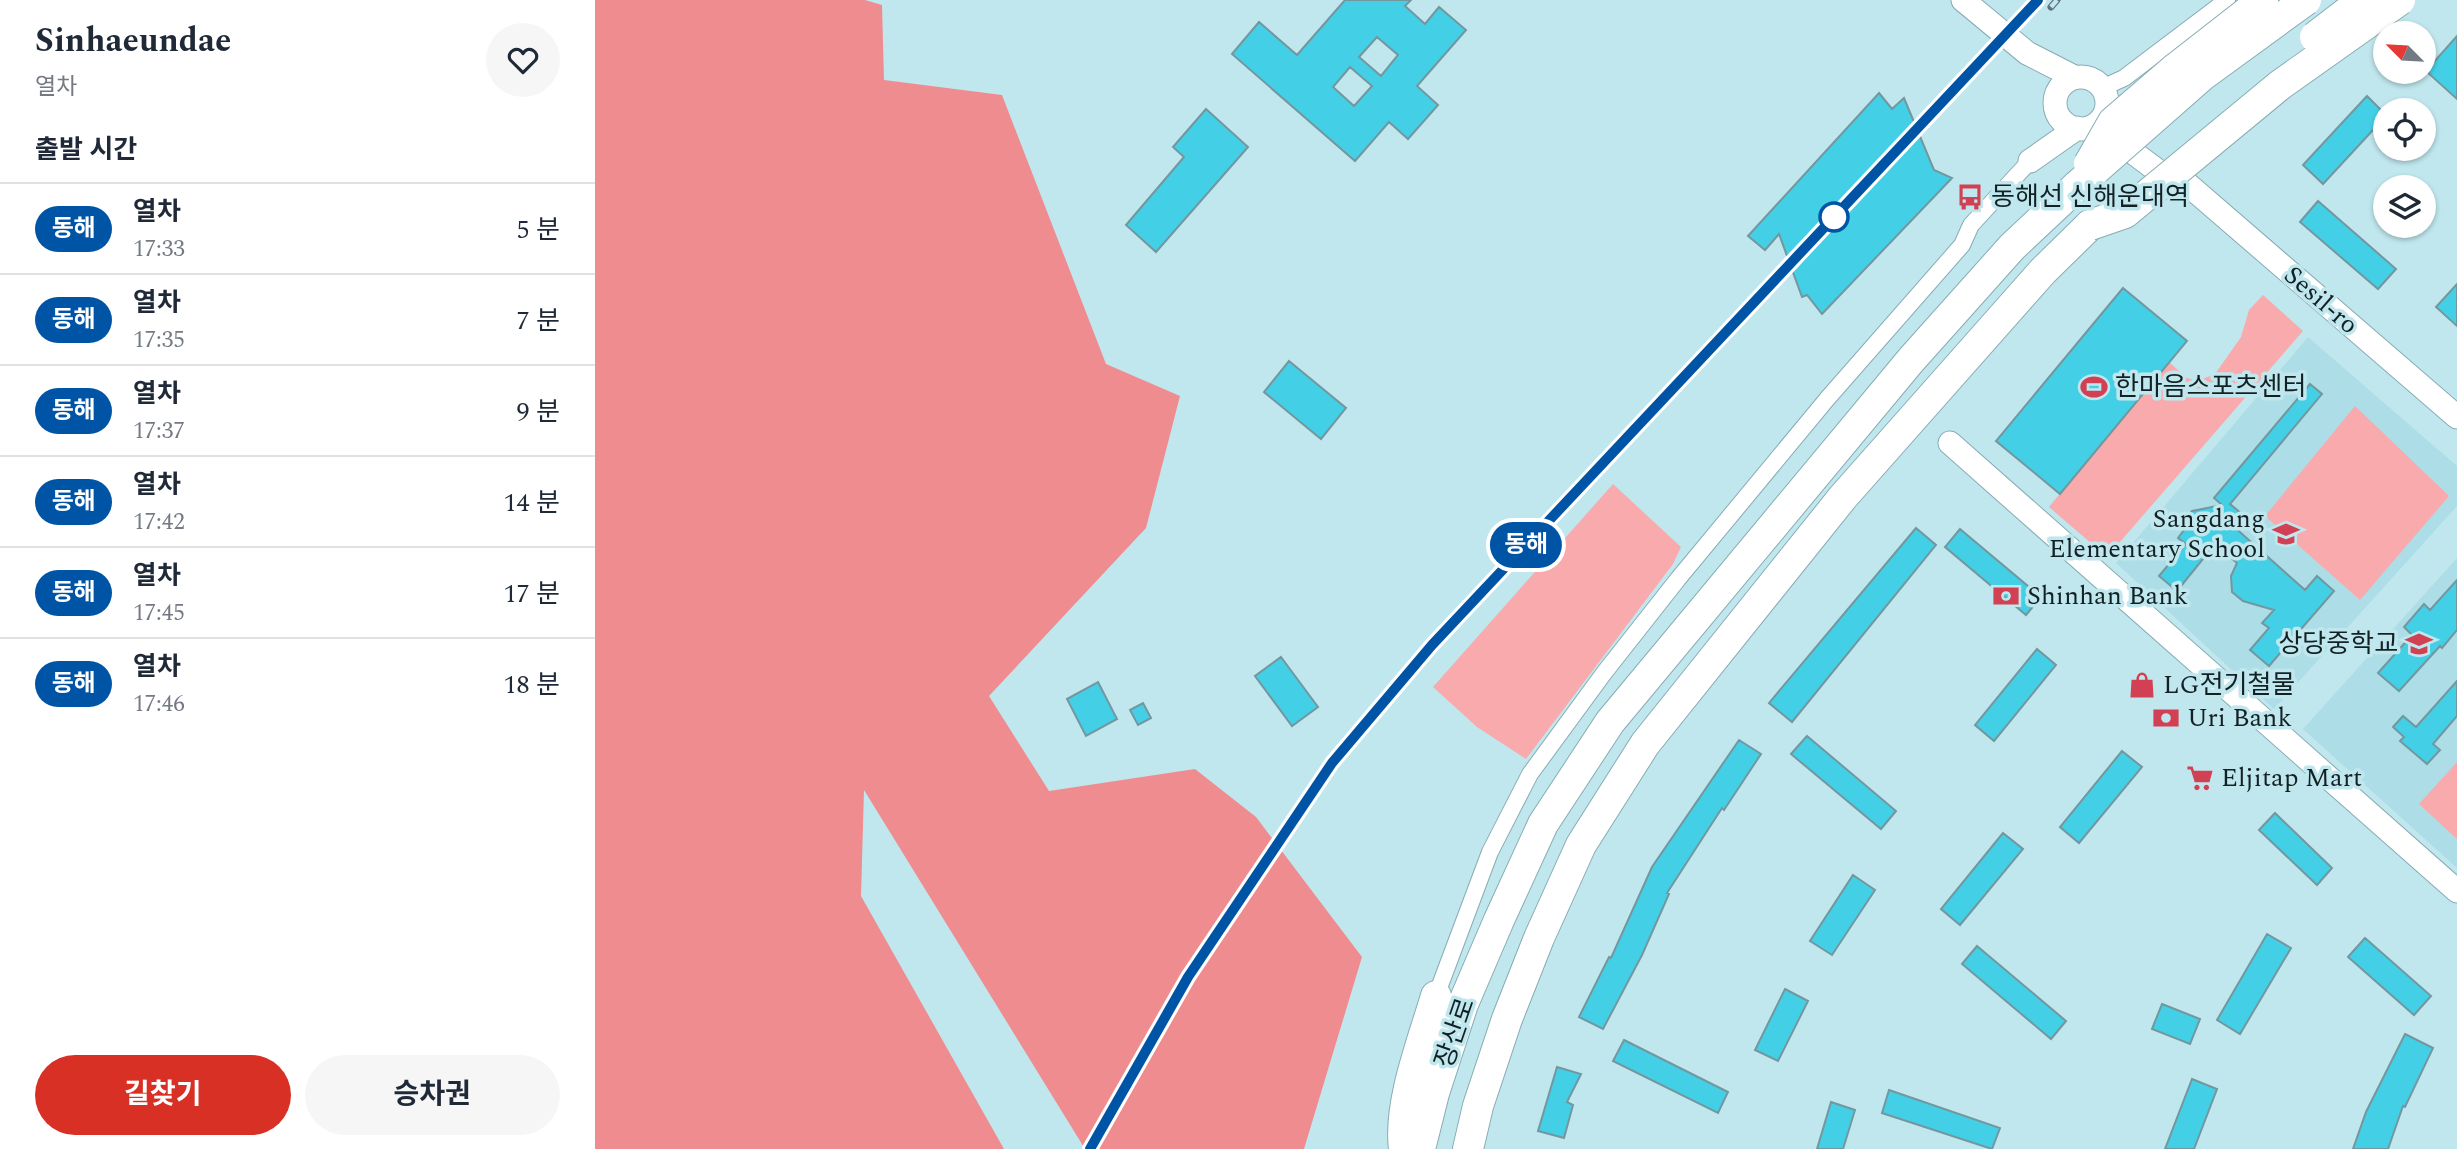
<!DOCTYPE html>
<html lang="ko">
<head>
<meta charset="utf-8">
<style>
	body { margin:0; font-family:Spectral,"Noto Sans KR",serif; background:#f6f6f7; color:#1f2937; height:100vh; display:flex; flex-direction:column; font-size:26px; white-space:nowrap }
	* { box-sizing:border-box; margin:0 }
	p { font-size:23px; color:#747a83 }
	.icon { flex:none; width:38px; height:38px; fill:none; stroke:currentColor; stroke-width:2; stroke-linecap:round; stroke-linejoin:round }
	.map { position:relative; flex:1; overflow:hidden }
	.panel { display:flex; flex-direction:column; background:#fff; width:595px }
	.panel>* { flex:none }
	.badge { padding:0 14px; border-radius:23px; font-size:24px; line-height:46px }
	.needle { width:46px; rotate:294deg }
	.controls { position:absolute; left:1778px; top:21px; display:grid; gap:14px }
	.controls a { display:grid; place-items:center; width:63px; height:63px; border-radius:50%; background:#fff; box-shadow:0 2px 5px #0004; font-size:35px }
	.map>.badge { position:absolute; translate:-50% -50%; box-shadow:0 0 0 4px #fff }
	h2 { padding:0 35px; font-size:26px; line-height:63px }
	.round { display:grid; place-items:center; flex:none; width:74px; height:74px; border-radius:37px; background:#f6f6f7 }
	.overview { display:flex; align-items:center; justify-content:space-between; height:119px; padding:0 35px }
	h1 { font-size:33px; font-weight:700; line-height:52px }
	.action { display:flex; gap:14px; margin-top:auto; padding:14px 35px }
	.action a { flex:1; height:80px; border-radius:42px; background:#d93025; color:#fff; font-size:28px; font-weight:700; line-height:80px; text-align:center }
	.action a+a { background:#f6f6f7; color:#1f2937 }
	ul { padding:0; list-style:none }
	li { display:flex; align-items:center; gap:21px; height:91px; padding:0 35px; border-top:2px solid #e0e1e3 }
	li div { flex:1 }
	li b { display:block; font-size:26px }
	li em { font-style:normal }
	li .badge { min-width:77px; font-weight:700; text-align:center }
	main { display:flex; flex:1; min-height:0 }
	.map>svg:first-child { display:block }
</style>
</head>
<body>
<main>
<section class="panel">
<div class="overview"><div><h1>Sinhaeundae</h1><p>열차</p></div><a class="round"><svg class="icon" aria-label="heart" viewBox="0 0 24 24"><path d="M12 20l-8-8c-3-5 5-10 8-4 3-6 11-1 8 4z"/></svg></a></div>
<h2>출발 시간</h2>
<ul>
<li><span class="badge" style="background:#0054a6;color:#fff">동해</span><div><b>열차</b><p>17:33</p></div><em>5 분</em></li>
<li><span class="badge" style="background:#0054a6;color:#fff">동해</span><div><b>열차</b><p>17:35</p></div><em>7 분</em></li>
<li><span class="badge" style="background:#0054a6;color:#fff">동해</span><div><b>열차</b><p>17:37</p></div><em>9 분</em></li>
<li><span class="badge" style="background:#0054a6;color:#fff">동해</span><div><b>열차</b><p>17:42</p></div><em>14 분</em></li>
<li><span class="badge" style="background:#0054a6;color:#fff">동해</span><div><b>열차</b><p>17:45</p></div><em>17 분</em></li>
<li><span class="badge" style="background:#0054a6;color:#fff">동해</span><div><b>열차</b><p>17:46</p></div><em>18 분</em></li>
</ul>
<div class="action"><a>길찾기</a><a>승차권</a></div>
</section>
<div class="map">
<svg width="1862" height="1149" viewBox="0 0 1862 1149">
	<rect width="100%" height="100%" fill="#c0e7ee"/>
	<!-- built -->
	<path fill="#addde6" d="M1713,337l149,129v40l-183,203 -158,-146z
		M1862,558v310l-154,-139z"/>
	<!-- green -->
	<path fill="#f8aaac" d="M1668,295l40,36 -196,226 -58,-50 120,-145 18,16 10,3 18,-7 26,-37 8,-27z
		M1760,406l94,90 -89,104 -95,-84z
		M1018,484l68,63 -8,17 -147,195 -49,-32 -44,-40z
		M1862,762v77l-38,-35z"/>
	<!-- forest -->
	<path fill="#ef8c90" d="M0,0h270l17,5 2,75 118,15 104,269 74,32 -34,132 -157,168 60,95 146,-22 61,48 106,140 -58,192h-219l-221,-359 -3,106 143,253h-409z"/>
	<!-- building -->
	<path fill="#43d0e7" stroke="#73979e" stroke-width="2" fill-rule="evenodd" d="M750,0h66l-6,6 20,18 14,-17 27,23 -49,56 21,19 -30,34 -19,-17 -34,39 -123,-107 27,-32 38,33zM782,37l21,18 -17,21 -22,-19zM755,67l22,19 -18,20 -21,-19z
		M1862,36v63l-31,-28z
		M1284,93l13,16 12,-11 30,72 18,8 -130,136 -15,-19 -5,2 -23,-63 -14,16 -17,-14z
		M1772,96l18,18v3l-62,67 -20,-19z
		M611,109l42,38 -92,105 -30,-27 58,-68 -11,-10z
		M1723,201l78,68 -18,20 -78,-67z
		M1862,284v42l-21,-19z
		M1528,288l64,53 -127,153 -64,-53z
		M694,361l57,47 -25,31 -57,-47z
		M1715,384l12,10 -92,110 12,10 -10,11 73,65 12,-14 17,15 -65,75 -19,-16 19,-22 -7,-5 12,-13 -31,-9 -11,-9 -1,-16 6,-13 -22,-19 -38,47 -18,-15 27,-32 -8,-6 12,-16 -4,-4 6,-7 30,-6 -8,-7z
		M1321,528l20,17 -144,177 -23,-19z
		M1365,529l81,68 -15,18 -81,-68z
		M1862,580v50l-15,18 -2,-2 -41,45 -21,-18 34,-38 -8,-8 20,-23 6,6z
		M1442,649l19,16 -62,76 -19,-16z
		M686,657l37,50 -26,19 -37,-50z
		M1862,681v35l-24,28 7,6 -13,14 -27,-23 4,-4 -11,-10 10,-11 13,11z
		M503,682l19,37 -31,17 -19,-37z
		M548,703l8,15 -13,7 -8,-15z
		M1212,736l89,75 -15,18 -90,-75z
		M1144,740l22,14 -37,56 -2,-2 -55,85 2,1 -27,61 -39,74 -24,-12 30,-60 2,1 41,-91z
		M1527,751l20,16 -63,76 -19,-16z
		M1680,813l57,55 -15,17 -58,-55z
		M1408,833l20,16 -63,76 -19,-16z
		M1258,875l22,15 -43,65 -22,-14z
		M1672,934l24,14 -51,86 -23,-14z
		M1770,938l66,58 -17,19 -66,-58z
		M1382,946l89,75 -15,18 -89,-75z
		M1190,989l23,12 -30,60 -23,-11z
		M1567,1004l38,15 -10,25 -38,-15z
		M1810,1034l28,14 -28,59 -2,-1 -15,43h-35l13,-37z
		M1029,1040l104,52 -10,21 -105,-52z
		M962,1067l24,7 -14,28 6,3 -9,33 -26,-7z
		M1597,1079l25,10 -23,60h-29z
		M1294,1090l111,38 -8,21 -110,-36z
		M1236,1102l24,8 -12,39h-26z"/>
	<g fill="none" stroke-linecap="round" stroke-linejoin="round">
		<!-- street casing -->
		<g stroke="#87acb3" stroke-width="18">
			<path id="street" d="M1507,88l22,-10 103,-78
				M841,996l54,-144 40,-78 74,-101 74,-94 149,-180 135,-154 9,-20 59,-64"/>
		</g>
		<!-- secondary casing -->
		<g stroke="#87acb3" stroke-width="25">
			<path id="secondary" d="M1368,0l64,53 47,24
				M1460 103a26 26 0 1 1 52 0a26 26 0 1 1-52 0Z
				M1516,136l63,47h12l271,234
				M1435,161l47,-33
				M1355,443l507,448"/>
		</g>
		<!-- highway casing -->
		<g stroke="#87acb3" stroke-width="32">
			<path id="highway" d="M809,1149c-6,-46 19,-109 32,-153
				M825,1149l14,-56 29,-89 36,-84 44,-96 67,-102 301,-362 101,-113 66,-62
				M873,1149l10,-43 29,-87 32,-81 42,-93 64,-101 198,-247 200,-226 47,-46"/>
		</g>
		<!-- street -->
		<use href="#street" stroke="#fff" stroke-width="16"/>
		<!-- secondary -->
		<use href="#secondary" stroke="#fff" stroke-width="23"/>
		<!-- highway -->
		<use href="#highway" stroke="#fff" stroke-width="30"/>
		<!-- rail casing -->
		<g stroke="#5c7579" stroke-width="7">
			<path id="rail" d="M1456,7l6,-7"/>
		</g>
		<!-- rail -->
		<use href="#rail" stroke="#c0e7ee" stroke-width="4.5" stroke-dasharray="13" stroke-linecap="butt"/>
		<!-- highway-bridge casing -->
		<g stroke="#87acb3" stroke-width="32" stroke-linecap="butt">
			<path id="highway-bridge" d="M1720,37l48,-37
				M1494,164l24,-42 64,-55 86,-67
				M1483,185l125,-110 103,-75
				M1495,225l35,-12 155,-128 120,-85"/>
		</g>
		<!-- highway-bridge -->
		<use href="#highway-bridge" stroke="#fff" stroke-width="30"/>
	</g>
	<g fill="none" stroke-linecap="round" stroke-linejoin="round">
		<!-- line casing -->
		<g stroke="#fff" stroke-width="16">
			<path id="line" d="M495,1149l98,-172 144,-214 100,-118 606,-645"/>
		</g>
		<!-- line -->
		<use href="#line" stroke="#0054a6" stroke-width="10"/>
	</g>
	<!-- icons -->
	<defs>
		<g id="bus-bare" transform="scale(2.1)"><path d="M-5-6H5V4H4V6H2V4H-2V6H-4V4H-5ZM-3.5-4V0h7V-4ZM-3.5 1.2v1.5H-2V1.2ZM2 1.2v1.5H3.5V1.2Z" fill="#d14153" stroke="#c0e7ee" stroke-width="2.5" paint-order="stroke"/></g>
		<g id="stadium-bare" transform="scale(2.1)"><path d="M0-5a6.5 5 0 1 0 0 10a6.5 5 0 1 0 0-10ZM-3.5-1.8h7v3.6h-7Z" fill="#d14153" stroke="#c0e7ee" stroke-width="2.5" paint-order="stroke"/></g>
		<g id="school-bare" transform="scale(2.1)"><path d="M0-5L7-2L0 1L-7-2ZM-4 1L0 2.5L4 1V4Q0 6-4 4Z" fill="#d14153" stroke="#c0e7ee" stroke-width="2.5" paint-order="stroke"/></g>
		<g id="bank-bare" transform="scale(2.1)"><path d="M-6-4H6V4H-6ZM0-2.3a2.3 2.3 0 1 0 0 4.6a2.3 2.3 0 1 0 0-4.6Z" fill="#d14153" stroke="#c0e7ee" stroke-width="2.5" paint-order="stroke"/></g>
		<g id="shop-bare" transform="scale(2.1)"><path d="M-5-2.5h2.3a2.7 3.5 0 0 1 5.4 0H5L5.5 6h-11ZM-1.5-2.5h3a1.5 2.3 0 0 0-3 0Z" fill="#d14153" stroke="#c0e7ee" stroke-width="2.5" paint-order="stroke"/></g>
		<g id="supermarket-bare" transform="scale(2.1)"><path d="M-6-5.5h2.5l.6 2H6L4.5 2H-2.5L-4.4-4H-6ZM-1.5 3.2a1.3 1.3 0 1 0 .1 0ZM3 3.2a1.3 1.3 0 1 0 .1 0Z" fill="#d14153" stroke="#c0e7ee" stroke-width="2.5" paint-order="stroke"/></g>
	</defs>
	<g fill-rule="evenodd">
		<use href="#bus-bare" x="1375" y="197"/>
		<use href="#stadium-bare" x="1499" y="387"/>
		<use href="#school-bare" x="1691" y="534"/>
		<use href="#bank-bare" x="1411" y="596"/>
		<use href="#school-bare" x="1824" y="644"/>
		<use href="#shop-bare" x="1547" y="685"/>
		<use href="#bank-bare" x="1571" y="718"/>
		<use href="#supermarket-bare" x="1605" y="778"/>
	</g>
	<!-- markers -->
	<circle fill="#fff" stroke="#0054a6" stroke-width="3.5" cx="1239" cy="217" r="14"/>
	<g text-anchor="middle" dominant-baseline="central" stroke-width="7" stroke-linejoin="round" paint-order="stroke">
		<!-- poi labels -->
		<g font-size="26" fill="#122124" stroke="#c0e7ee" text-anchor="start">
			<text x="1396" y="197">동해선 신해운대역</text>
			<text x="1520" y="387">한마음스포츠센터</text>
			<text x="1670" y="519" text-anchor="end">Sangdang<tspan x="1670" dy="30">Elementary School</tspan></text>
			<text x="1432" y="596">Shinhan Bank</text>
			<text x="1803" y="644" text-anchor="end">상당중학교</text>
			<text x="1568" y="685">LG전기철물</text>
			<text x="1592" y="718">Uri Bank</text>
			<text x="1626" y="778">Eljitap Mart</text>
		</g>
		<!-- street labels -->
		<g font-size="26" fill="#122124" stroke="#c0e7ee">
			<text transform="translate(1726 300) rotate(41)">Sesil-ro</text>
			<text transform="translate(860 1033) rotate(-71)">장산로</text>
		</g>
	</g>
</svg>
<div class="controls">
<a><svg class="needle" viewBox="-14 -14 28 28"><path d="M0-13l5 13h-10z" fill="#e53935"/><path d="M0 13l5-13h-10z" fill="#747a83"/></svg></a>
<a><svg class="icon" aria-label="locate" viewBox="0 0 24 24"><circle cx="12" cy="12" r="6"/><path d="M12 2v4M12 18v4M2 12h4M18 12h4"/></svg></a>
<a><svg class="icon" aria-label="layers" viewBox="0 0 24 24"><path d="M12 4l9 5-9 5-9-5zM3 14l9 5 9-5"/></svg></a>
</div>
<b class="badge" style="left:931px;top:545px;background:#0054a6;color:#fff">동해</b>
</div>
</main>
</body>
</html>
